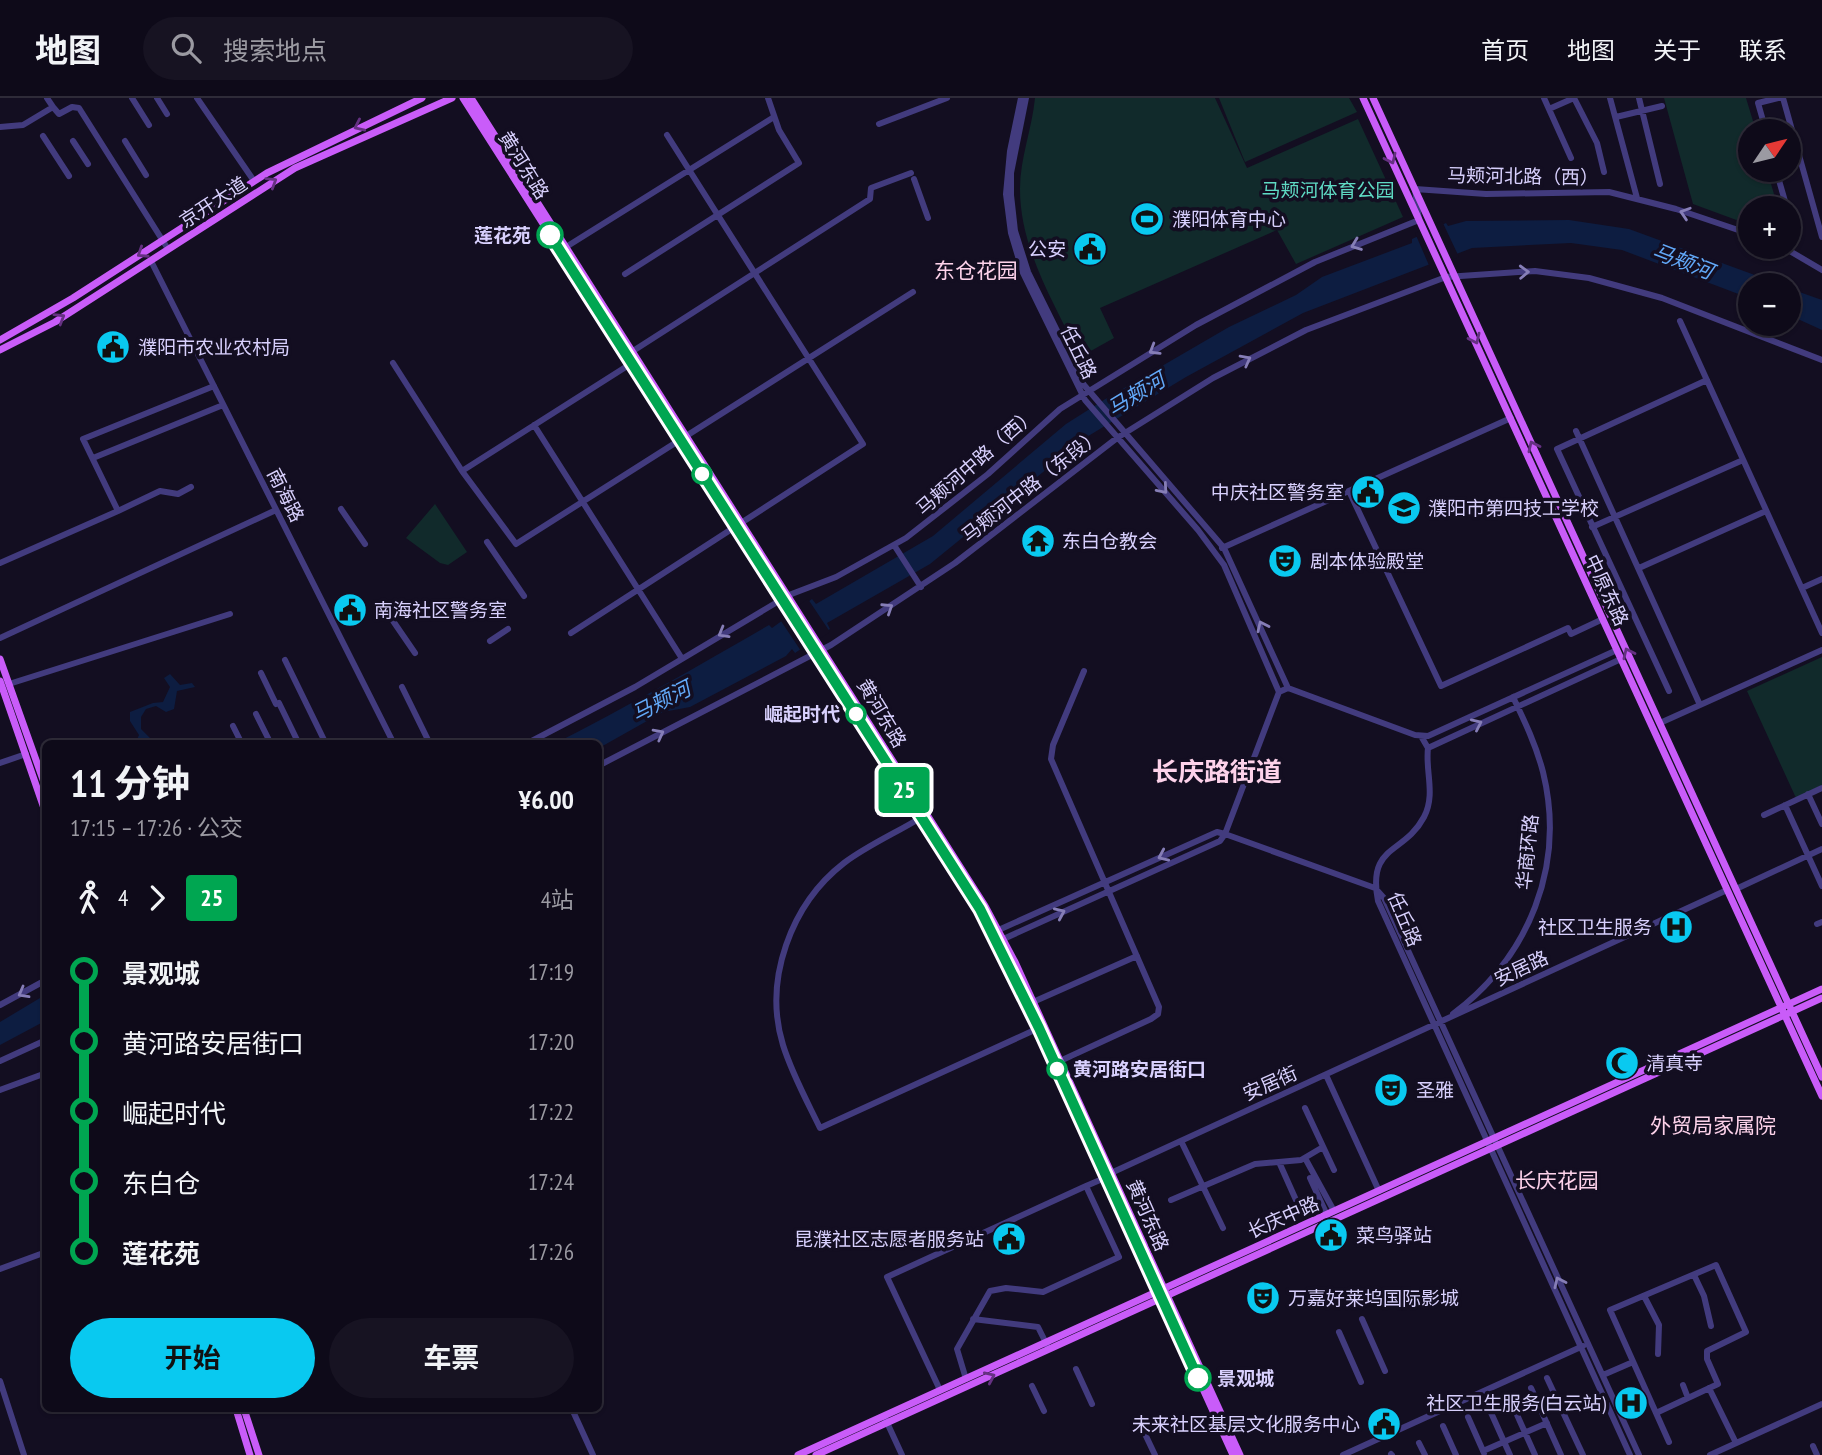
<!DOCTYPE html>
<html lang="zh">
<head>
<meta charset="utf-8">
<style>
	body { margin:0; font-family:"PT Sans Narrow","Noto Sans SC",sans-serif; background:#171322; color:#f1f3f6; height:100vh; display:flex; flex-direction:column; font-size:26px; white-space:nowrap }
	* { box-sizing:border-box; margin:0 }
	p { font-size:23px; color:#9b9aa2 }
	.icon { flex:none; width:38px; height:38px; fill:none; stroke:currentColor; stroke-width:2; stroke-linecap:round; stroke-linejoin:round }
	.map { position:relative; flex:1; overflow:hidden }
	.details { position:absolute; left:42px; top:642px; width:560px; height:672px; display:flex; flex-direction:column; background:#0e0a19; border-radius:10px; box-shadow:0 2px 5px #0004,0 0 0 2px #2e2b38 }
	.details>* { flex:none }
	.badge { padding:0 14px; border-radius:5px; font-size:24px; line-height:46px }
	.needle { width:46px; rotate:55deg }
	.fabs { position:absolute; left:1738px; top:21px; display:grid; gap:14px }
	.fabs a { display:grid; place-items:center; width:63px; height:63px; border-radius:50%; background:#0e0a19; box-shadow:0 2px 5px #0004,0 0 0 2px #2e2b38; font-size:35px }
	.map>.badge { position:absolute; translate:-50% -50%; box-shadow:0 0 0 4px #fff }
	.legs { display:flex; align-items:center; gap:10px; height:77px; padding:0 28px; font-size:23px }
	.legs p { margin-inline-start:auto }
	.summary { display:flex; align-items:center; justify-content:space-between; height:119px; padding:0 28px }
	h1 { font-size:38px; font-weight:700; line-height:52px }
	.action { display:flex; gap:14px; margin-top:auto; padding:14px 28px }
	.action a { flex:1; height:80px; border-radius:42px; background:#09c9f0; color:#111; font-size:28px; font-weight:700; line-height:80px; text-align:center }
	.action a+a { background:#171322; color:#f1f3f6 }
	ul { padding:0 28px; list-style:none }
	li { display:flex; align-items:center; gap:24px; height:70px; font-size:26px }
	li i { display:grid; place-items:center; width:10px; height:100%; margin:0 9px; background:currentColor }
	li i::after { content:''; width:18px; height:18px; margin:-9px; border:5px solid; border-radius:50%; background:#0e0a19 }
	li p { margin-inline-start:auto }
	li:first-child i { background:linear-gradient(#0000 50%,currentColor 0) }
	li:last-child i { background:linear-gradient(currentColor 50%,#0000 0) }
	header { display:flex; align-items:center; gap:42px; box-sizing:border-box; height:98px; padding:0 35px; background:#0e0a19; border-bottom:2px solid #2e2b38 }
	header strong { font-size:33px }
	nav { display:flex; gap:38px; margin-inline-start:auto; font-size:24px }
	.search { width:490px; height:63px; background:#171322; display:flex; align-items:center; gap:18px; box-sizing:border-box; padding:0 24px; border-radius:38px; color:#9b9aa2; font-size:26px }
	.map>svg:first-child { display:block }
</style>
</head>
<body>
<header>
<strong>地图</strong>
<div class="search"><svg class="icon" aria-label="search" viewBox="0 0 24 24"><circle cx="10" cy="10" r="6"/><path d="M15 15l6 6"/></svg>搜索地点</div>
<nav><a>首页</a><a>地图</a><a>关于</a><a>联系</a></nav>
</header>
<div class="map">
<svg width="1822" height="1357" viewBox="0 0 1822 1357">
	<rect width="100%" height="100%" fill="#130e21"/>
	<!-- green -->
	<path fill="#112a2b" d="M1035,0h180l32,70 111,-49 45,98 -107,47 -19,-34 -177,78 14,30 -34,19c-25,-53 -60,-107 -60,-168 0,-31 12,-60 15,-91z
		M1219,0h130l8,14 -112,50z
		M1664,0h82l10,33h-6v39h17l11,38h-28v17l-57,-21z
		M435,406l32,48 -19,13 -8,-2 -34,-25z
		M1822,559v128l-26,13 -49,-107z"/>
	<!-- water -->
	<path fill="#0d1d41" d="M1569,122l60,9 153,56h-32l-1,13 -127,-48 -51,-7 -99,5 -169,65 -117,64 -101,61 -155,126 -103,59 3,6 -35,24 -3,-4 -6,7 -96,51 -27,5 -64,36 -1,-4h-44c73,-37 149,-81 215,-119l3,3 40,-29 4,5 117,-68 133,-112 41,-26 122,-71 67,-32 26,-18 90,-34v-4l34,-16 2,3 18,-5z
		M1788,190l34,12v30l-33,-15z
		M170,576l10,11 12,-2 3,4 -18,4 -3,18 -8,3 -10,-6 -10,3 -5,8v12l15,15h-21l4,-9 -9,-14v-9l23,-9 10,-1 7,-15 -6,-9z
		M45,897v26l-45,24v-23z"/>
	<!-- pier -->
	<path fill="#130e21" d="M1442,123l17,36 -28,13 -16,-37z
		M808,501l22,33 -29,19 -22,-33z"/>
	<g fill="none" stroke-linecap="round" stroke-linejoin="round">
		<!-- minor -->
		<path stroke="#423b7e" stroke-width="6" d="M132,0l17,27
			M157,0l10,16
			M197,0l57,83
			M1021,0l-11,53 -4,43 5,39 12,40 62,127 113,130 26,35 55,127
			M1026,0l-15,75v22l4,36 13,41 56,113 140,163 64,140
			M1544,0l27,60
			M1574,0l23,45 7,29
			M1610,0l27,100
			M1639,0l21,86
			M1783,0l39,139
			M53,9l6,7 13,-7 7,1 89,141
			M1549,11l25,-11
			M1616,19l46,-11
			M879,26l68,-26
			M0,29l23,-2 30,-18 -6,-9
			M1766,33l-8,-28 20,-5
			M43,38l26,40
			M73,43l15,23
			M125,43l21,34
			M1776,72l11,38
			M914,81l14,39
			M1788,115l4,11
			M566,149l208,-130
			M1783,149l39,23
			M151,163l243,483
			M625,176l174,-111 -20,-33 -11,-32
			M1680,223l142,312
			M633,253l237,-152 1,-11 40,-15
			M393,265l69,108 54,73 397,-252
			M534,327l147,232
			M1576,333l124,274
			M93,360l130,-53
			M462,373l170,-108
			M1349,393l92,195 127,-58 3,6 32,-15
			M341,411l24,35
			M118,413l42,-20 18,3 13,-7
			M1592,429l151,-67
			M487,444l37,54
			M894,447l27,42
			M1222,450l289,-130
			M0,465l118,-52 -35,-72 131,-53
			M1639,470l127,-57
			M1802,490l20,-9
			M391,512v8l24,35
			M571,535l292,-189 -196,-309
			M0,540l276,-128
			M490,543l18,-12
			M1617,552l-189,86 -13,-1 -127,-47 -9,4 -54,142 150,54 9,10 255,557
			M285,562l41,84
			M261,575l15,31
			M9,586l221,-70
			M402,589l28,57
			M1669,593l-112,-242 150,-69
			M279,605l20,41
			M256,616l15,30
			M1660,625l162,-73
			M233,628l9,18
			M1421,638l7,12 193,-89
			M526,646l109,-57 154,-92 47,-18 70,-39 82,-64 72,-65 136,-84 119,-63 104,-42 -4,-31 71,5 123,-2 67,17 74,25
			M1428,650c-3,23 8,46 -4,69 -20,38 -57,27 -46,84l252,554
			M0,665l26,-9
			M598,668l233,-121 124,-82 162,-125 96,-60 93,-48 140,-53 89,-6 54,7 73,20 160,62
			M1808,696l14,30
			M1785,707l37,81
			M1764,717l58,-27
			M922,719c-26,16 -54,28 -78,46 -53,41 -81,117 -61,182 9,29 24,56 37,83l219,-100
			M1736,791l86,-40
			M1817,826l5,-2
			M994,834l223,-100 8,2
			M999,843l221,-100 5,-7
			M1033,904l104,-46
			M0,907l46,-25
			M1453,916c76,-57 113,-148 90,-242 -7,-27 -18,-50 -30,-75
			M0,963l46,-21
			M1060,963l91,-42 7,-5 1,-7 -108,-248 2,-14 31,-74
			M1326,977l53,116
			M0,992l46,-17
			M1305,1010l29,62
			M1181,1043l42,87
			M1305,1060l29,53
			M1279,1064l17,38
			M1111,1075l616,-283
			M1310,1080l17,37
			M1171,1102l84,-36 46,-4 22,-13
			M0,1171l46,-17
			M1694,1177l10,21 7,30
			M1644,1198l15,29 -1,29
			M973,1221l65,8 9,18
			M1362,1221l23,52
			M1339,1234l22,50
			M1076,1271l16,35
			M1603,1277l30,-13
			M1547,1280l36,77
			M966,1281l-9,-30 33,-58 16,-3 37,4 76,-35 -33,-71 14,-6
			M0,1283l24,74
			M1683,1287l5,13
			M1032,1288l12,25
			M1531,1290l30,67
			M1709,1290l27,55
			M940,1292l-53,-113 199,-91
			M1510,1301l25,56
			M1488,1308l22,49
			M572,1311l21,46
			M1656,1315l62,-29 -11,-25v-8l39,-19 -30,-67 -106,45 59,132
			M884,1318l18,39
			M1468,1319l16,36
			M1443,1328l13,29
			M1145,1336l10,21
			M1419,1345l6,12
			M1813,1348l4,9
			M1483,1353l64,-28
			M1391,1356l1,1
			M1343,1357l240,-109
			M1710,1357l112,-51"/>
		<!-- major -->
		<path stroke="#c95cf9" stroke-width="7" d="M463,0l517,812 59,118 194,427
			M471,0l514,808 30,56 225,493
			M1363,0l459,998
			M1373,0l449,979
			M0,242l73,-42 194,-125 155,-75
			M0,252l55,-28 240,-154 157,-70
			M0,561l46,129
			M0,583l46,133
			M236,1311l14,46
			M244,1311l15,46
			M798,1357l1024,-466
			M816,1357l1006,-457"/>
	</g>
	<!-- one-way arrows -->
	<defs><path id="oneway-chevron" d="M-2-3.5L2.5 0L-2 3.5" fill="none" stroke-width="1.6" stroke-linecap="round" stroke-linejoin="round" transform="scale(1.75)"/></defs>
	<g stroke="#653182">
		<use href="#oneway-chevron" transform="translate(359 28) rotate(155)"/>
		<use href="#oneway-chevron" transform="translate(1391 61) rotate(65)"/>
		<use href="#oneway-chevron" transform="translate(272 84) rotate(-32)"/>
		<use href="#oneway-chevron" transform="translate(142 155) rotate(147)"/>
		<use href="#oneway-chevron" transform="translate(60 220) rotate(-31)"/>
		<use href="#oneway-chevron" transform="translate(1475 241) rotate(65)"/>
		<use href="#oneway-chevron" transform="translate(1533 348) rotate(-115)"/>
		<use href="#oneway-chevron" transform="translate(1628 555) rotate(-115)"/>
		<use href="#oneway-chevron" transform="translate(990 1279) rotate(-24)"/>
	</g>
	<g stroke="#867eb7">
		<use href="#oneway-chevron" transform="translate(1685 115) rotate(-162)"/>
		<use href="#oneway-chevron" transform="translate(1356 147) rotate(159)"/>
		<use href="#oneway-chevron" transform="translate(1524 174) rotate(-2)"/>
		<use href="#oneway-chevron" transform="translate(1154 252) rotate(149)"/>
		<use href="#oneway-chevron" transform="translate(1246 262) rotate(-28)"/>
		<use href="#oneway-chevron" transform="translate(1163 391) rotate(49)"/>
		<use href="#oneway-chevron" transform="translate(888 510) rotate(-33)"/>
		<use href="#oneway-chevron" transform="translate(1262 528) rotate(-115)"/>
		<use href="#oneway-chevron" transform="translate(723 535) rotate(150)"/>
		<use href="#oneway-chevron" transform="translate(1477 626) rotate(-25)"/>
		<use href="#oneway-chevron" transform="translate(659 636) rotate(-28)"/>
		<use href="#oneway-chevron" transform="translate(1163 758) rotate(156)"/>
		<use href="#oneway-chevron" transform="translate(1060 815) rotate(-24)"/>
		<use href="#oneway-chevron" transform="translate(23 895) rotate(151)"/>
		<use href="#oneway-chevron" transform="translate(1559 1184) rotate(-115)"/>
	</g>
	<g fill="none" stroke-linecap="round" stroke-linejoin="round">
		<!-- line-1 casing -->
		<g stroke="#fff" stroke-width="16">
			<path id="line-1" d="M550,137l430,674 59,119 159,350"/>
		</g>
		<!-- line-1 -->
		<use href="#line-1" stroke="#00a651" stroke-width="10"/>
	</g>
	<!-- icons -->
	<defs>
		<g id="stadium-disc" transform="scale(1.75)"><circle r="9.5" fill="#09c9f0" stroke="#130e21"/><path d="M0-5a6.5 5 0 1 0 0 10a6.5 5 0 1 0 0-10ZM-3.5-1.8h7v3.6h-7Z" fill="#111"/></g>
		<g id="civic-disc" transform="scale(1.75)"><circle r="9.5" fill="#09c9f0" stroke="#130e21"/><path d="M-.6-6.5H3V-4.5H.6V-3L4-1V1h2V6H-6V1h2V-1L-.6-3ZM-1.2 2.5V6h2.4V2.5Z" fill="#111"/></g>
		<g id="university-disc" transform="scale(1.75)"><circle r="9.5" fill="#09c9f0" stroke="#130e21"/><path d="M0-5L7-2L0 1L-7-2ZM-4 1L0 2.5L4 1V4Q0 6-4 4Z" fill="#111"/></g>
		<g id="temple-disc" transform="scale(1.75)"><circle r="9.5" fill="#09c9f0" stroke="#130e21"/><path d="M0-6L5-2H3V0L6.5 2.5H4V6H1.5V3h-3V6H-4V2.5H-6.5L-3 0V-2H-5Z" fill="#111"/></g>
		<g id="theatre-disc" transform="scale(1.75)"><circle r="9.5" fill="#09c9f0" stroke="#130e21"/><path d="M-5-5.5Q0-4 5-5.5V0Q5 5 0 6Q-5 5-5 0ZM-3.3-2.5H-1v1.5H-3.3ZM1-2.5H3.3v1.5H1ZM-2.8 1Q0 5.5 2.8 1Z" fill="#111"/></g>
		<g id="hospital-disc" transform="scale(1.75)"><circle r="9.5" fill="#09c9f0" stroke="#130e21"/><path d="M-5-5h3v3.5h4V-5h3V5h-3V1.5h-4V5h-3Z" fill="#111"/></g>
		<g id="mosque-disc" transform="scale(1.75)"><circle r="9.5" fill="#09c9f0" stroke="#130e21"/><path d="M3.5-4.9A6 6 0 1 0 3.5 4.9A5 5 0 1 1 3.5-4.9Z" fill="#111"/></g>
	</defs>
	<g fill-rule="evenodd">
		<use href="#stadium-disc" x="1147" y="121"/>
		<use href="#civic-disc" x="1090" y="151"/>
		<use href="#civic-disc" x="113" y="249"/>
		<use href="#civic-disc" x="1368" y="394"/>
		<use href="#university-disc" x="1404" y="410"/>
		<use href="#temple-disc" x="1038" y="443"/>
		<use href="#theatre-disc" x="1285" y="463"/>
		<use href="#civic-disc" x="350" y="512"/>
		<use href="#hospital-disc" x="1676" y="829"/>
		<use href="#mosque-disc" x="1622" y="965"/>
		<use href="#theatre-disc" x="1391" y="992"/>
		<use href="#civic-disc" x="1331" y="1137"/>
		<use href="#civic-disc" x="1009" y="1141"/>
		<use href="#theatre-disc" x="1263" y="1200"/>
		<use href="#hospital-disc" x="1631" y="1305"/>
		<use href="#civic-disc" x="1384" y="1326"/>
	</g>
	<!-- markers -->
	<g fill="#fff" stroke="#00a651" stroke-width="3.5">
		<circle cx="550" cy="137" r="12"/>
		<circle cx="702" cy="376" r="9"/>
		<circle cx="856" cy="616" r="9"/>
		<circle cx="1057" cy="971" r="9"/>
		<circle cx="1198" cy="1280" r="12"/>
	</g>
	<g text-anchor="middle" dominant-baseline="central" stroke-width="7" stroke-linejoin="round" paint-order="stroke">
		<!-- street labels -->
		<g font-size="19" fill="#d8d0fd" stroke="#130e21">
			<text transform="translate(524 67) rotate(58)">黄河东路</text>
			<text transform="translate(1523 78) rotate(1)">马颊河北路（西）</text>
			<text transform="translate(213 104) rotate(-33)">京开大道</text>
			<text transform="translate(1079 254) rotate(64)">任丘路</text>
			<text transform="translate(976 363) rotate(-41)">马颊河中路（西）</text>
			<text transform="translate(1031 387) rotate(-38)">马颊河中路（东段）</text>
			<text transform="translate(286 397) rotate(63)">南海路</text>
			<text transform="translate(1607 492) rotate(65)">中原东路</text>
			<text transform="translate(882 615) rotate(59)">黄河东路</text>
			<text transform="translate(1527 754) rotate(-84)">华商环路</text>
			<text transform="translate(1405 821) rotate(67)">任丘路</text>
			<text transform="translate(1521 870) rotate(-25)">安居路</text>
			<text transform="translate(1270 985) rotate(-24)">安居街</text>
			<text transform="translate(1148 1117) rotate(66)">黄河东路</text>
			<text transform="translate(1283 1119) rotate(-24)">长庆中路</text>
		</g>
		<!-- park labels -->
		<g font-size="19" fill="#5fdac4" stroke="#130e21">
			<text x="1328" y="92">马颊河体育公园</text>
		</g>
		<!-- poi labels -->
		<g font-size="19" fill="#d8d0fd" stroke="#130e21" text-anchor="start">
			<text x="1172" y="121">濮阳体育中心</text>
			<text x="1066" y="151" text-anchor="end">公安</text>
			<text x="138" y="249">濮阳市农业农村局</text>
			<text x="1344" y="394" text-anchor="end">中庆社区警务室</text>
			<text x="1428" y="410">濮阳市第四技工学校</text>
			<text x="1062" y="443">东白仓教会</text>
			<text x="1310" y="463">剧本体验殿堂</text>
			<text x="374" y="512">南海社区警务室</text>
			<text x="1652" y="829" text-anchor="end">社区卫生服务</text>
			<text x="1646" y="965">清真寺</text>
			<text x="1416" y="992">圣雅</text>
			<text x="1356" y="1137">菜鸟驿站</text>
			<text x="984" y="1141" text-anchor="end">昆濮社区志愿者服务站</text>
			<text x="1288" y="1200">万嘉好莱坞国际影城</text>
			<text x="1606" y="1305" text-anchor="end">社区卫生服务(白云站)</text>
			<text x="1360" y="1326" text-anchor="end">未来社区基层文化服务中心</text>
		</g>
		<!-- stop labels -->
		<g font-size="19" font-weight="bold" fill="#d8d0fd" stroke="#130e21" text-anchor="end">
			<text x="531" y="137">莲花苑</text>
			<text x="840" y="616">崛起时代</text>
			<text x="1073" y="971" text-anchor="start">黄河路安居街口</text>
			<text x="1217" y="1280" text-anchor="start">景观城</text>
		</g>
		<!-- water labels -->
		<g font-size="21" font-style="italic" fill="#62a9f9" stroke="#130e21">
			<text transform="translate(1683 163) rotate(21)">马颊河</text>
			<text transform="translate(1136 296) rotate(-31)">马颊河</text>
			<text transform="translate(661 603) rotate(-27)">马颊河</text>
		</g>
		<!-- neighbourhood labels -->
		<g font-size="21" fill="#fdd2ea" stroke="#130e21">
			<text x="976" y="172">东仓花园</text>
			<text x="1713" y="1027">外贸局家属院</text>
			<text x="1557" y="1082">长庆花园</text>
		</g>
		<!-- district labels -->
		<g font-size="26" font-weight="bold" fill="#fdd2ea" stroke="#130e21">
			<text x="1217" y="673">长庆路街道</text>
		</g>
	</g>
</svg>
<div class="fabs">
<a><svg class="needle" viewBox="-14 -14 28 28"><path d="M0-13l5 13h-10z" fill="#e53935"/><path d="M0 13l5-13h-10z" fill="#9b9aa2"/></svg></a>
<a>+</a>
<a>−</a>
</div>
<b class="badge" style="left:904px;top:692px;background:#00a651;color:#fff">25</b>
<section class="details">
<div class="summary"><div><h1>11 分钟</h1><p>17:15 – 17:26 · 公交</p></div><b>¥6.00</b></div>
<div class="legs"><svg class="icon" aria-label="walk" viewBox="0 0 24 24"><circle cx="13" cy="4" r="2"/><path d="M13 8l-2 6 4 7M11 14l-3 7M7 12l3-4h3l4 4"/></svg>4<svg class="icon" aria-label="forward" viewBox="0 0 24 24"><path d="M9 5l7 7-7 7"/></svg><b class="badge" style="background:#00a651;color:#fff">25</b><p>4站</p></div>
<ul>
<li><i style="color:#00a651"></i><b>景观城</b><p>17:19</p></li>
<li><i style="color:#00a651"></i><span>黄河路安居街口</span><p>17:20</p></li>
<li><i style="color:#00a651"></i><span>崛起时代</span><p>17:22</p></li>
<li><i style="color:#00a651"></i><span>东白仓</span><p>17:24</p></li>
<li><i style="color:#00a651"></i><b>莲花苑</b><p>17:26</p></li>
</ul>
<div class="action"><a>开始</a><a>车票</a></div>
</section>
</div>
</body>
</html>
